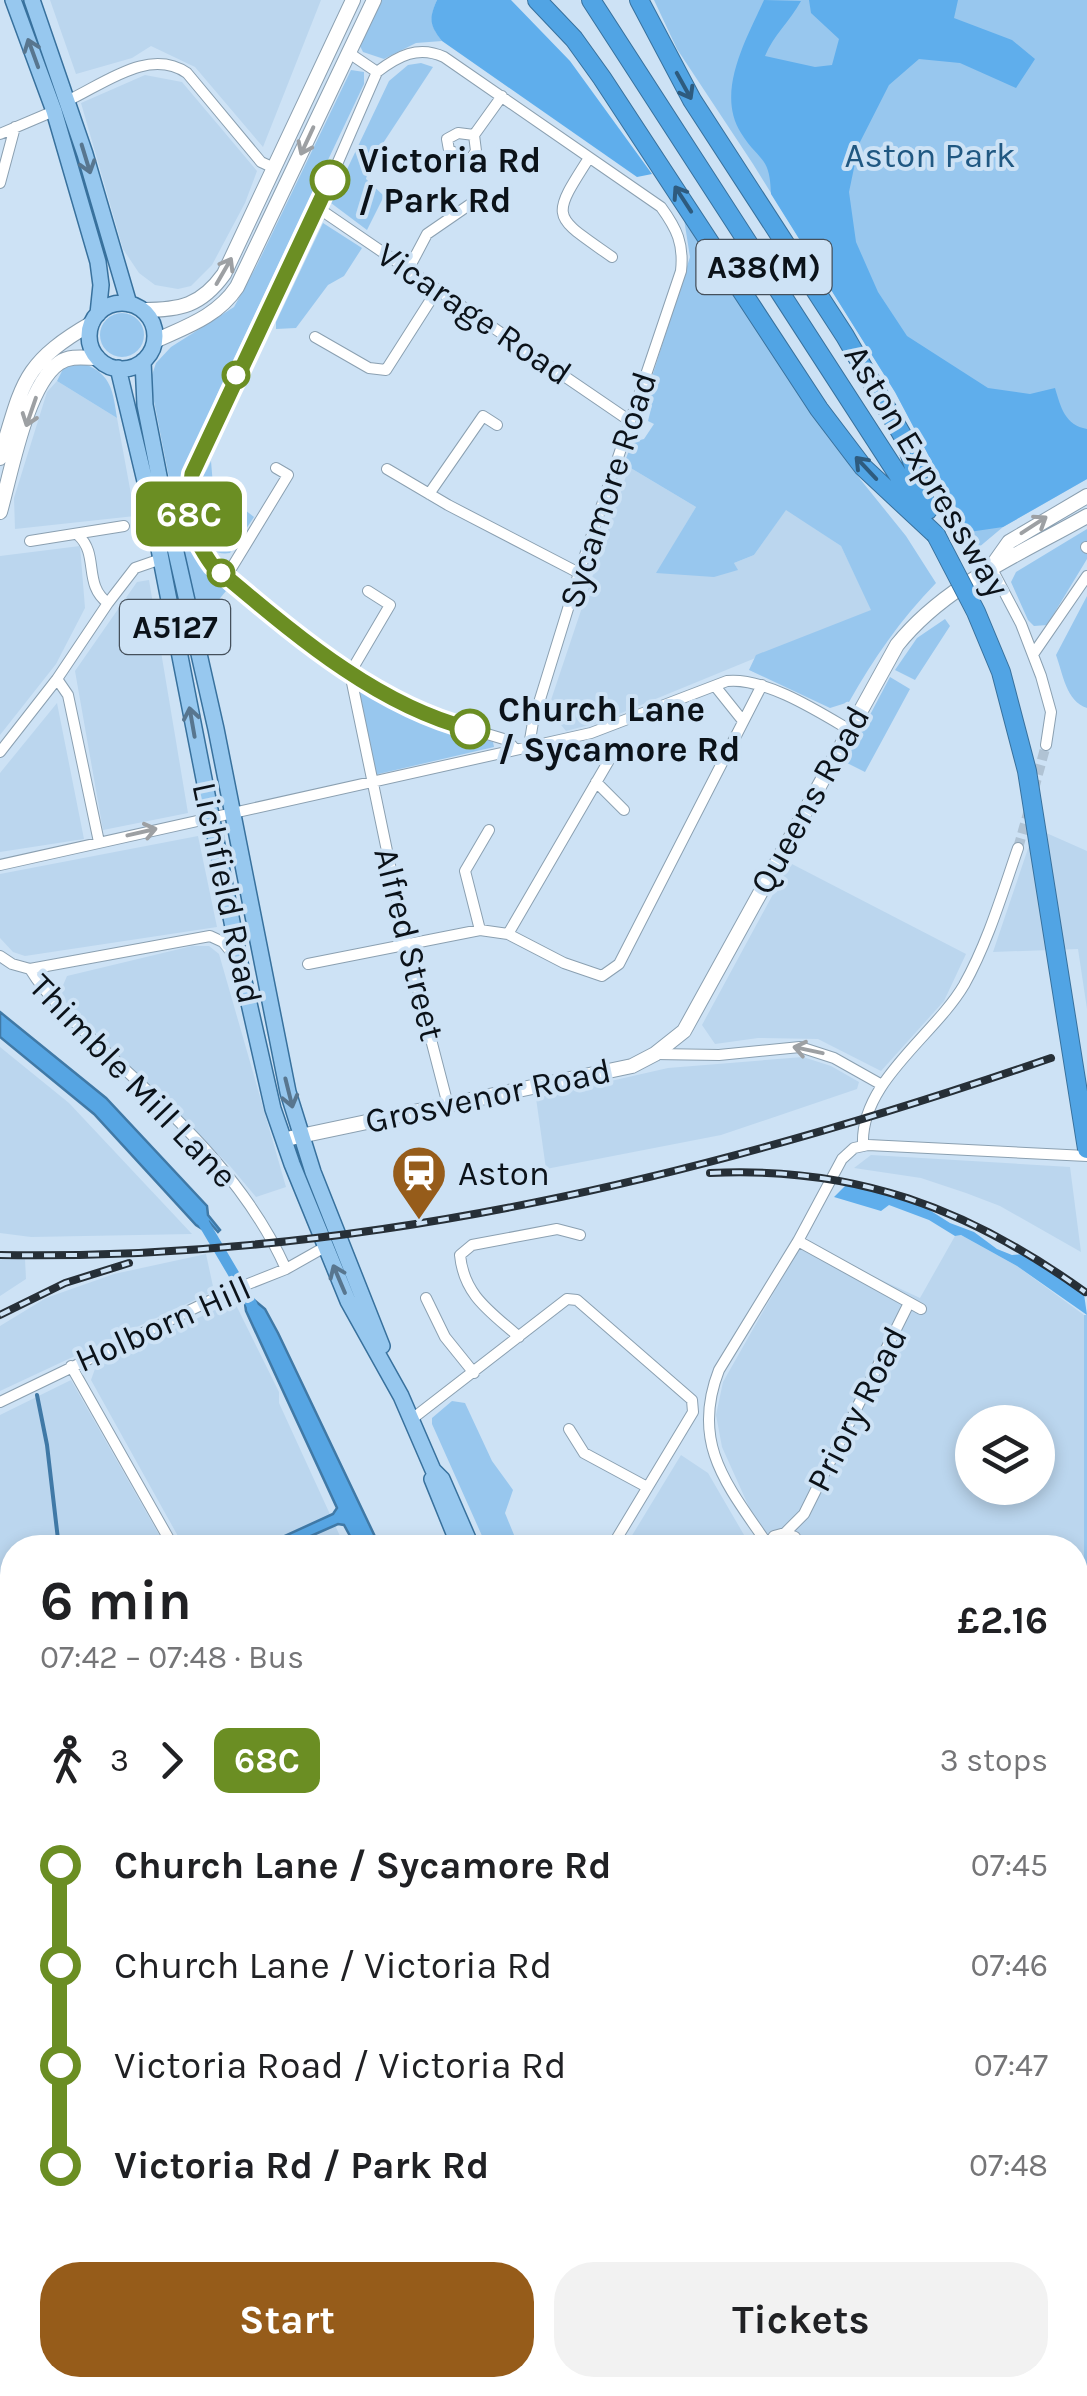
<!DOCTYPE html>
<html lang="en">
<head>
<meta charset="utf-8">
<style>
	body { margin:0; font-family:Karla,sans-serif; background:#f2f2f2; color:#202124; height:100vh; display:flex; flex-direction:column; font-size:38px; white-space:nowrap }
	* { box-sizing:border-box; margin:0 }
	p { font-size:32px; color:#757577 }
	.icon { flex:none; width:55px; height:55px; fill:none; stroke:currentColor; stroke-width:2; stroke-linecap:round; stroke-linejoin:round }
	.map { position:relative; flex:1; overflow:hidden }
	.side { position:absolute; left:0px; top:1535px; width:1088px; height:862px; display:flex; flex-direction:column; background:#fff; border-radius:40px 40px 0 0; box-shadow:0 5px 15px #0003 }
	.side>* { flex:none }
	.badge { padding:0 20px; border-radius:15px; font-size:35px; line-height:65px }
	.buttons { position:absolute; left:955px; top:1405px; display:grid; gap:20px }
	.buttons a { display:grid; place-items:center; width:100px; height:100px; border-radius:50%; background:#fff; box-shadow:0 5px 15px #0003; font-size:50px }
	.map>.badge { position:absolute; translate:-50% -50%; box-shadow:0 0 0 5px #fff }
	.legs { display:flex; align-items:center; gap:15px; height:110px; padding:0 40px; font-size:32px }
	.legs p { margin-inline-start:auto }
	.head { display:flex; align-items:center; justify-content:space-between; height:170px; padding:0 40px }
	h1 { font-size:55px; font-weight:700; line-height:75px }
	.cta { display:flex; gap:20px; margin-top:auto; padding:20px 40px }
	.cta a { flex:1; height:115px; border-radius:40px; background:#965c1a; color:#fff; font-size:40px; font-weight:700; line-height:115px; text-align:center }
	.cta a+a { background:#f2f2f2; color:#202124 }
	ul { padding:0 40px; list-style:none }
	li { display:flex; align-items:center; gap:35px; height:100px; font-size:38px }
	li i { display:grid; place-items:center; width:15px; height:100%; margin:0 12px; background:currentColor }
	li i::after { content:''; width:25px; height:25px; margin:-12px; border:8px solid; border-radius:50%; background:#fff }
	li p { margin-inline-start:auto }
	li:first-child i { background:linear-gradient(#0000 50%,currentColor 0) }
	li:last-child i { background:linear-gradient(currentColor 50%,#0000 0) }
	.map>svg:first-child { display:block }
</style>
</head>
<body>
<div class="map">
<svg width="1087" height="2396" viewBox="0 0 1087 2396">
	<rect width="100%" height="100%" fill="#cde2f5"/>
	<!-- built -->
	<path fill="#bbd6ee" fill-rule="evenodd" d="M50,0h271l-58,147 -68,-80 -44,-21 -19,12 -56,16z
		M145,75l37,7 75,89 -12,32 -33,62 -21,21 -13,3 -23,-4 -16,-12 -16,-24 -42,-146z
		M57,381l60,37 18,98 -120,13 -1,-31 33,-106z
		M629,467l67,40 -39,66 80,-4 -3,-6 20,-8 32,-46 55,37 31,64 -275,113 -31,8 -18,-22z
		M80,546l5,62 -29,56 -56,71v-179z
		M149,580l39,233 -85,17 -28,-159 62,-89z
		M57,703l27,136 -84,13v-79z
		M1035,828l52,23v158l-9,-60 -85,3z
		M198,836l19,91 -192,29 -12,-4 -13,-14v-64z
		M790,863l176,91 -22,47 -63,70 -63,-32 -60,-1 -43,6 -13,-19z
		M192,946h17l10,8 67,233 -30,10 -26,-31 -164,-163 -5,-13 6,-14z
		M0,1047l69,56 123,131 -161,3 -31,-4z
		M803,1057l28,9 28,16 -2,7 -136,46 -175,34 -10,-71 132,-30z
		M871,1155l199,12 11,85 -81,-46 -34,-13 -45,-15 -67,-10z
		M961,1235l56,31 67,49v314l-9,-1v-80l-308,-1 -45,-100 -6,-32 7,-33 79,-139 118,55 35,-62zM972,1422h66v66h-66z
		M206,1254l8,37 -214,100v-65l46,-28 68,-24z
		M0,1258l25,1 1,20 -26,17z
		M234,1301l45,91v11l66,144h-161l-93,-167 5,-14z
		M71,1380l95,167 -154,1v173l-12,-15v-291z
		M681,1455l27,18 43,74h-126z
		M12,2074v128l-12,-17v-100z
		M82,2385h302l2,3 -10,8h-328l9,-7z
		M420,2385h105l3,11h-116l7,-5z"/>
	<!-- green -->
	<path fill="#98c7ee" d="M381,0h56c-8,18 -7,25 5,41l-26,2 -32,16 -21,-7 -4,-8z
		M654,0h433v479l-84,48 -25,21 -83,-156 -142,-228 -76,-115z
		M421,63l12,4 -63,96 -4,16 18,17 -17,34 -36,-27 58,-122 19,-16z
		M351,70l13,2v12l-145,306 -34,82 -4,41 14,39 31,39 -28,34 -48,-244 6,-18 15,-16 63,-40 23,-42z
		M684,219l168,250 54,67 30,47c-36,37 -62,75 -87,119l-19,6 -81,-38 7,-15 115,-45 -30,-64 -55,-36 -32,45 -20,8 4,7 -24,7 -58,-4 40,-66 -72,-43 8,-22 12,-3 10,-15 -6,-3 4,-16 -8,-3 46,-145z
		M323,223l39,25 -18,28 -16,9 -32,43 -20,1v-7z
		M100 335a22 22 0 1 1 44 0a22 22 0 1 1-44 0Z
		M85,364c27,11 28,28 32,54l-60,-37 7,-14z
		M211,461l2,24 41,32 -24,36c-31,5 -38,-37 -33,-62 2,-10 10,-20 14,-30z
		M1087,529v30l-40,66 -13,1 -6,-6 -17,-38 5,-10z
		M1087,596v112c-21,-7 -24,-34 -31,-53z
		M945,619l5,7 -35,54 -20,-10 22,-32z
		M890,677l20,12 -45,83 -20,-10z
		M359,688l65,32 69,22 1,5 -120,28 -18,-83z
		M1084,1315h3v339h-3z
		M452,1401l13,2 27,58 21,29 -8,23 14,34h-32l-55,-123v-6z
		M1075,1750c12,108 12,223 0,331z
		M1087,2042v106l-12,37v-68z
		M683,2385h139l5,5 -2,6h-141z"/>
	<!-- forest -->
	<path fill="#5faeec" d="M437,0h74l59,61 82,113 -15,3 -195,-136c-13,-16 -13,-23 -5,-41z
		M764,0l37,1c-11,20 -28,35 -36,55l50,11 17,-2 7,-26 -28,-26 -2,-13h149l-4,18 58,22 23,19 -19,29 -56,-25 -41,-4 -30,26 -30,59 -10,48 7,50 22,50 29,44 81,52 42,6 25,-6c6,20 10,37 32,41v50l-84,48 -34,5 -74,-140 -124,-198c-1,-39 -12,-32 -30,-61 -26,-41 6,-95 23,-133z
		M847,1184l73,20 30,19 24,9 23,17 15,6 11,-1 61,40 3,21 -70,-49 -56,-31 -6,1 -26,-16 -40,-15 -8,6 -47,-14z
		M885,2385h69l-11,11h-76z"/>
	<!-- water -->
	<path fill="#56a5e3" stroke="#4079a6" stroke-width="2.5" d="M0,1012l106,86 101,108 1,9 12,15 -2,2 -8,-9v11l-14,-9 -102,-111 -94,-77z
		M248,1295l17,14 13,24 102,214h-24l-12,-22 -6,-1 -52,23h-17l-2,-3 66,-30 4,-6 -91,-197 -2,-14z"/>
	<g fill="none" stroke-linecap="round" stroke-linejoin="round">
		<!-- stream -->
		<path stroke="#4079a6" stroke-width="4" d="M37,1395l10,50 12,103
			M530,2385l3,11"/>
		<!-- canal -->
		<path stroke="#56a5e3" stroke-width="11" d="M203,1222l49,83"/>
		<!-- street-tunnel -->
		<path stroke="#b0c3d4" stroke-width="10" stroke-dasharray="10 5" stroke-linecap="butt" d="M1034,789l12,-44
			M1018,848l11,-38"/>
		<!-- street casing -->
		<g stroke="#8ba0b1" stroke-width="12">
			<path id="street" d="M349,53l28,19
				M67,101c37,-17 82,-54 120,-28l74,89 13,6
				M458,133l16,2 2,16 -6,9 -21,-10 -2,-11z
				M0,134l54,-23
				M474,135l28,-39
				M589,158c-40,62 -36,57 23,99
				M0,183l15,-56
				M318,208l312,213
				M408,270l19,-36 45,-31
				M315,337l54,31 17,2 51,-80
				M387,469l61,36 131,68
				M429,494l54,-78 14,9
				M79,536c20,19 4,49 29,67
				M30,541l94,-15
				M1086,547l1,1
				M991,567l30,57 20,52 10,36 -5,33
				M226,577l62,-102 -12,-7
				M368,591l22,14 -40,68 57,274 41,158
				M1034,653l53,-77
				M57,679l11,16 31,147
				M715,686l28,35
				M515,749l-8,-9 -83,-25 -74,-42 -139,-108 -12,-18 -10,-26 3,-47 46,-103 80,-163 59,-136c21,-16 41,-27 67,-15l217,150c16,22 23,37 20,64l-102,302 -46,149 -4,24
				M0,752l57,-73 51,-76 27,-35 26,-9
				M596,782l28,28
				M0,865l591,-132 136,-52c36,-4 89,29 121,48
				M480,930l-15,-59 24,-41
				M508,934l107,-184
				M0,956l12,8 18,5c23,37 57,64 88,94 66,61 131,123 168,206
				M308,964l172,-34 28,4 56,29 38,13 17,-12 143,-279
				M30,969l180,-33 13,6 13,16
				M655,1054l64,1 81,-8 34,11 48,27
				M863,1145c-3,-63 71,-109 101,-160 24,-43 38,-91 54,-137
				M798,1241l123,68
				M426,1298l19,39 29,36
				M519,1337c-28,-25 -55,-41 -59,-82l12,-10 85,-16 23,6
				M71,1366l103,182
				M0,1402l228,-110 58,-23 39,-22
				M412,1419l155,-120 10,1 115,100 1,12 -82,136
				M569,1429l15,24 63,34
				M785,1533l19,-19 105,-211
				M768,1545c-40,-59 -78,-101 -49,-175l79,-129 44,-82 12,-11 14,-3 219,11
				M767,1547l7,-11 11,-3 10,4 6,11
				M0,1889l12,-11
				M0,2071l12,-10
				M0,2234l12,-8
				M396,2396l11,-11"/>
		</g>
		<!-- secondary casing -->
		<g stroke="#8ba0b1" stroke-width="16">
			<path id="secondary" d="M143,310c37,0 58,-4 81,-36l129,-274
				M155,341c30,-14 62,-24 82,-54l137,-287
				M0,458c23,-74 21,-94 92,-135
				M0,512c11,-38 26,-126 59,-149 11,-8 26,-5 39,-5
				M992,566l17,-24 78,-46
				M291,1138l341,-72 23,-12 29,-23 213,-386c49,-61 123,-91 190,-129
				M0,1721l12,16
				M0,2392l12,-9
				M25,2396l15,-11"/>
		</g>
		<!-- primary casing -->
		<g stroke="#38719d" stroke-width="18">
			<path id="primary" d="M13,0l41,111 44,151 3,23 -3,29
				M32,0l53,154 44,150
				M89 336a33 33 0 1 1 66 0a33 33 0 1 1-66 0Z
				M143,361l2,44 16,81 55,243 72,363 25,80 69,174
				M118,368l31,130 92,470 32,141 19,55 56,137 53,95 32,74 9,9 30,69
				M432,1479l28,69
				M645,2385l1,11
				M668,2385l1,11"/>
		</g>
		<!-- highway casing -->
		<g stroke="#38719d" stroke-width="20">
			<path id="highway" d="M537,0l37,39 28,39 217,331 44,58 73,68
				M591,0l331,512
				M639,0l53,100 153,236 60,104 23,70
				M1075,2259l12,-26
				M1075,2330l12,-18
				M1075,2384l12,-21
				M993,2396l13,-11
				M1031,2396l7,-11"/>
		</g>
		<!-- street -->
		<use href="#street" stroke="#fff" stroke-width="10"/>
		<!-- secondary -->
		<use href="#secondary" stroke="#fff" stroke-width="14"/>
		<!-- primary -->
		<use href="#primary" stroke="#97c8ef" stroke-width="15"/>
		<!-- highway -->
		<use href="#highway" stroke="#51a4e4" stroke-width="18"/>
		<!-- rail casing -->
		<g stroke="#262f37" stroke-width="8">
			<path id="rail" d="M710,1173c145,-7 258,35 375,119
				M0,1255c362,6 711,-80 1051,-197
				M0,1315l65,-32 64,-20"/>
		</g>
		<!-- rail -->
		<use href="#rail" stroke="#cde2f5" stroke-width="4" stroke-dasharray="11" stroke-linecap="butt"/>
		<!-- highway-bridge casing -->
		<g stroke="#38719d" stroke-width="20" stroke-linecap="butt">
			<path id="highway-bridge" d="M936,535l40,77 25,60 26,99 60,378"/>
		</g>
		<!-- highway-bridge -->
		<use href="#highway-bridge" stroke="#51a4e4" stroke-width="18"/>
	</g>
	<!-- one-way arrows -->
	<defs><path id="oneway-shaft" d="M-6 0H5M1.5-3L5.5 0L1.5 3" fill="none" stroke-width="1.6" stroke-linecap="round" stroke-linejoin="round" transform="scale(2.5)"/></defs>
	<g stroke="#58768f">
		<use href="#oneway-shaft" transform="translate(33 53) rotate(-110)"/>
		<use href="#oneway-shaft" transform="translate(86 159) rotate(73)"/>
		<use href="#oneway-shaft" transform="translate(192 722) rotate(-100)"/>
		<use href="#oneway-shaft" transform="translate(289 1093) rotate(76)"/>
		<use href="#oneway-shaft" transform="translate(339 1279) rotate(-113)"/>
	</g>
	<g stroke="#2e5b7e">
		<use href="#oneway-shaft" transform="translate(684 86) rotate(61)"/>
		<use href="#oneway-shaft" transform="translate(683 199) rotate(-123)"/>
		<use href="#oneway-shaft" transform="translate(866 468) rotate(-133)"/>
	</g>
	<g stroke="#9da0a3">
		<use href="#oneway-shaft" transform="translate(307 141) rotate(115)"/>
		<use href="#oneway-shaft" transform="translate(224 271) rotate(-60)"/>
		<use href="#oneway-shaft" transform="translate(31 412) rotate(109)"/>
		<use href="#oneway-shaft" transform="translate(1034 525) rotate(-33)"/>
		<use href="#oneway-shaft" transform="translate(142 832) rotate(-13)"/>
		<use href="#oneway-shaft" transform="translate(808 1050) rotate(-168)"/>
	</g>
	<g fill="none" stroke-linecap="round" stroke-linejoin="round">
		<!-- line-1 casing -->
		<g stroke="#fff" stroke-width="22">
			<path id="line-1" d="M330,180l-138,294c-6,40 -4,57 20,91 76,63 160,139 258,164"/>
		</g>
		<!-- line-1 -->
		<use href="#line-1" stroke="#6b8e23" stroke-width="15"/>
	</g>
	<!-- icons -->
	<defs>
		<g id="station-pin" transform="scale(2.875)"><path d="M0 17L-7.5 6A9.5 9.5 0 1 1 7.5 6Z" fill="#965c1a" stroke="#cde2f5"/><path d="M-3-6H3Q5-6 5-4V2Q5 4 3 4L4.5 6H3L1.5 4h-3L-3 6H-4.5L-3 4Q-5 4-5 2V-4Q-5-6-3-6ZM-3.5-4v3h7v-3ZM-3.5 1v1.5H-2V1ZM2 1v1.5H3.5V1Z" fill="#fff"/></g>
	</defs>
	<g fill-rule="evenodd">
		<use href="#station-pin" x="419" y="1173"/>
	</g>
	<!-- markers -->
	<g fill="#fff" stroke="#6b8e23" stroke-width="5">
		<circle cx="330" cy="180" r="18"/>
		<circle cx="236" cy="375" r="12"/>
		<circle cx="221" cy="573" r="12"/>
		<circle cx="470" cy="729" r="18"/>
	</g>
	<g text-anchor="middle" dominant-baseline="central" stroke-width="8" stroke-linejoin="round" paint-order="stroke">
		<!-- shield labels -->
		<g fill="#cde2f5" stroke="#45505b" stroke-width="2.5">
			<rect x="696.5" y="240" width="135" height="54" rx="8"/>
			<rect x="120" y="600" width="110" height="54" rx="8"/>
		</g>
		<g font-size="32" font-weight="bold" fill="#0b1219">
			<text x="764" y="267">A38(M)</text>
			<text x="175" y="627">A5127</text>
		</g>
		<!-- park labels -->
		<g font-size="35" fill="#205882" stroke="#cde2f5">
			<text x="930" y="155">Aston Park</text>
		</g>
		<!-- stop labels -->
		<g font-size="35" font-weight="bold" fill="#0b1219" stroke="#cde2f5" text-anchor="start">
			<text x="358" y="160">Victoria Rd<tspan x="358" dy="40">/ Park Rd</tspan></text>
			<text x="498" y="709">Church Lane<tspan x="498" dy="40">/ Sycamore Rd</tspan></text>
		</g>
		<!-- street labels -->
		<g font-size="35" fill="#0b1219" stroke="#cde2f5">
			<text transform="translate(474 314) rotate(34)">Vicarage Road</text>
			<text transform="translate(927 471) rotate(59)">Aston Expressway</text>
			<text transform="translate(608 490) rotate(-72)">Sycamore Road</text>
			<text transform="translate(810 800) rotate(-61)">Queens Road</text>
			<text transform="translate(227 893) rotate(78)">Lichfield Road</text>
			<text transform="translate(409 944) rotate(76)">Alfred Street</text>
			<text transform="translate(133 1081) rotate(46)">Thimble Mill Lane</text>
			<text transform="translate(488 1096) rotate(-12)">Grosvenor Road</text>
			<text transform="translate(163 1324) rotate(-24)">Holborn Hill</text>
			<text transform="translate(857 1409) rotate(-63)">Priory Road</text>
		</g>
		<!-- poi labels -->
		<g font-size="35" fill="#0b1219" stroke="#cde2f5" text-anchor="start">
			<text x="458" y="1173">Aston</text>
		</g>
	</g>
</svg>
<div class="buttons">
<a><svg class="icon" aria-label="layers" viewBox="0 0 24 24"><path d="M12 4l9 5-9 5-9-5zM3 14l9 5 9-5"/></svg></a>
</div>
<b class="badge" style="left:189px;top:514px;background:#6b8e23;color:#fff">68C</b>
<section class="side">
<div class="head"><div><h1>6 min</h1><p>07:42 – 07:48 · Bus</p></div><b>£2.16</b></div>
<div class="legs"><svg class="icon" aria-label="walk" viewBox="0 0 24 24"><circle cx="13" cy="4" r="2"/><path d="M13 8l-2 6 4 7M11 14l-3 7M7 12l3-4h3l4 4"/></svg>3<svg class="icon" aria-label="forward" viewBox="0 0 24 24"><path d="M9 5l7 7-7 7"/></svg><b class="badge" style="background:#6b8e23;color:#fff">68C</b><p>3 stops</p></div>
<ul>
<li><i style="color:#6b8e23"></i><b>Church Lane / Sycamore Rd</b><p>07:45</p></li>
<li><i style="color:#6b8e23"></i><span>Church Lane / Victoria Rd</span><p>07:46</p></li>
<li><i style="color:#6b8e23"></i><span>Victoria Road / Victoria Rd</span><p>07:47</p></li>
<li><i style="color:#6b8e23"></i><b>Victoria Rd / Park Rd</b><p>07:48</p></li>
</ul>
<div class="cta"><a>Start</a><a>Tickets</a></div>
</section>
</div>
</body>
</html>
